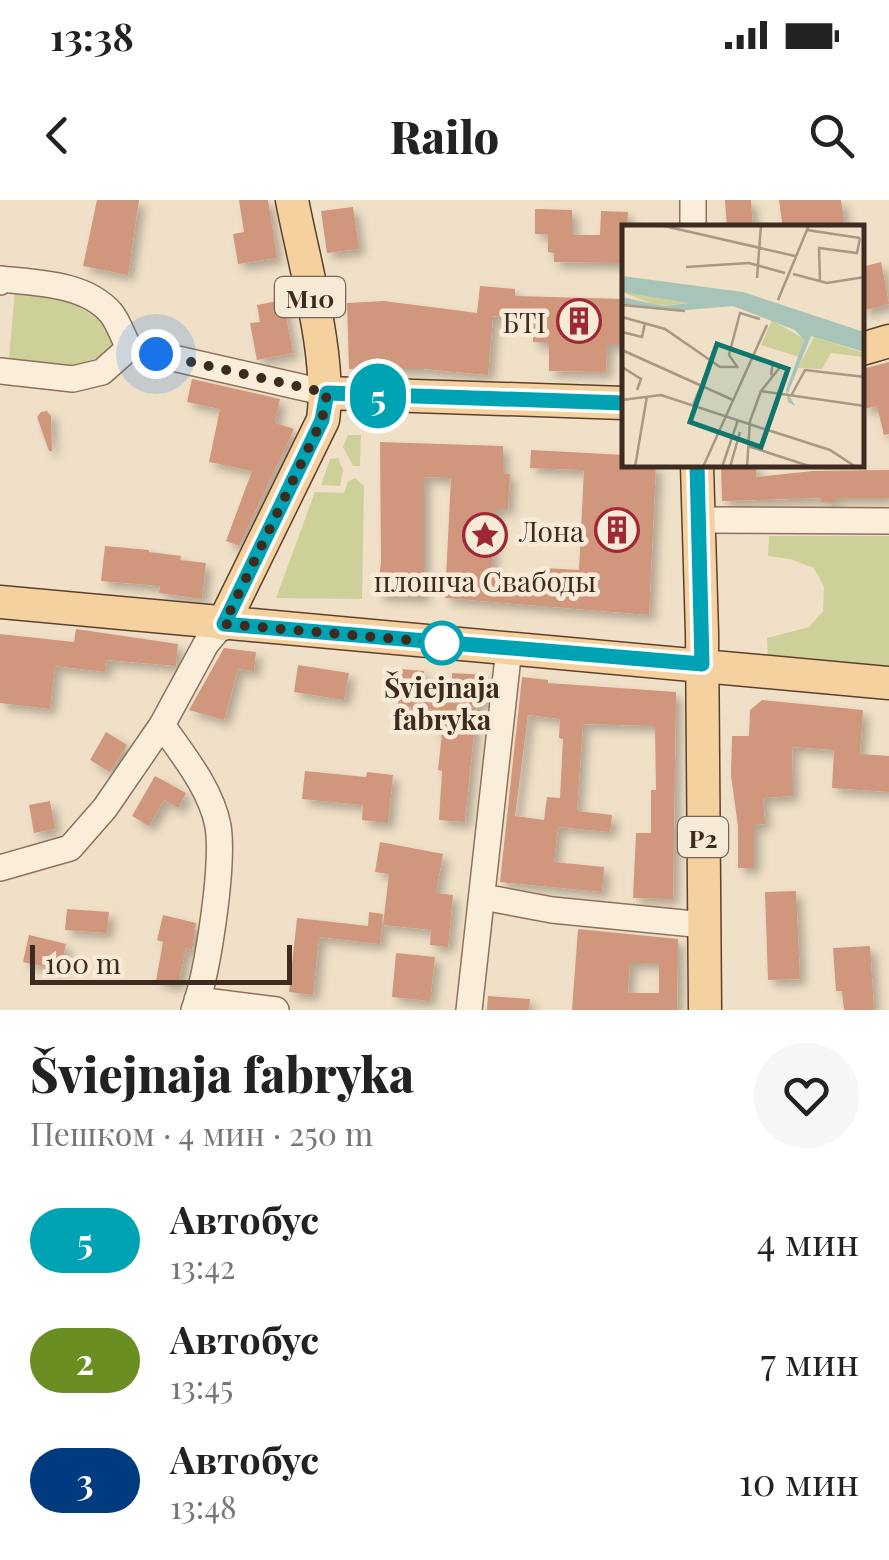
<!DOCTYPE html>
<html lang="ru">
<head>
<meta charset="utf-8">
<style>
	body { margin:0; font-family:"Playfair Display",serif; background:#f6f6f6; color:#222; height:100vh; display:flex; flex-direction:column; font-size:38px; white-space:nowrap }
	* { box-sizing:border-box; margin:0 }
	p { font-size:32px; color:#767676 }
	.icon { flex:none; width:55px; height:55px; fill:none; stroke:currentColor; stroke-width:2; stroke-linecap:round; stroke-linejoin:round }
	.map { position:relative; height:810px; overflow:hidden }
	.details { display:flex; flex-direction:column; background:#fff; flex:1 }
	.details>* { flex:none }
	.badge { padding:0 20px; border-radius:32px; font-size:35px; line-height:65px }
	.scale { position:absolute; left:30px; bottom:25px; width:262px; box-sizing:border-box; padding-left:10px; border:5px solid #3d2b1f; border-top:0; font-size:28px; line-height:35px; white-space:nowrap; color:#3d2b1f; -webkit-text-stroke:8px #f7ebd7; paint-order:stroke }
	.you { position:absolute; width:50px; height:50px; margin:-25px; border:8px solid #fff; border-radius:50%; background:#1a73e8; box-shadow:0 0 0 15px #1a73e833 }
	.map>.badge { position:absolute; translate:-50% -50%; box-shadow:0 0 0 5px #fff }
	.round { display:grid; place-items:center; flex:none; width:105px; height:105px; border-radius:52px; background:#f6f6f6 }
	.summary { display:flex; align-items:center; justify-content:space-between; height:170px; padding:0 30px }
	h1 { font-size:48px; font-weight:800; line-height:75px }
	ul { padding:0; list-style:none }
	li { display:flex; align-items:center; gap:30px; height:120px; padding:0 30px }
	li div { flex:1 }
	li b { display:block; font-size:38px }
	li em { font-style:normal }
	li .badge { min-width:110px; font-weight:700; text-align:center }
	.status { display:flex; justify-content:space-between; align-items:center; height:70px; padding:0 50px; background:#fff; direction:ltr }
	.status svg { height:28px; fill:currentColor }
	header { display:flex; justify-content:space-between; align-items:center; height:130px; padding:0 30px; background:#fff; font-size:45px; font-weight:800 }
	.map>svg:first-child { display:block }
</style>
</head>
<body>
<div class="status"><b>13:38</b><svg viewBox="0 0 49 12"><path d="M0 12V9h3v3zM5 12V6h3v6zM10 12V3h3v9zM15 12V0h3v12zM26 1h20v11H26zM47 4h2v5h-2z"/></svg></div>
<header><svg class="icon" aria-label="back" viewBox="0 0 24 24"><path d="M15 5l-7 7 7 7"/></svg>Railo<svg class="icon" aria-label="search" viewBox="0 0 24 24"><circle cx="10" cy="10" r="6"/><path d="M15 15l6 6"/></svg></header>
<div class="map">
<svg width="889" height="810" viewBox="0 0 889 810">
	<defs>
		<filter id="shadow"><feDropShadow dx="6" dy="6" stdDeviation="5" flood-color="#0004"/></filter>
	</defs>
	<rect width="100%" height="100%" fill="#f0e0c7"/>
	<!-- green -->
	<path fill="#ced09a" d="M15,90c52,8 62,12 103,45l-2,13c-45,26 -58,19 -107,11z
		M348,235h13l-1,31h-7l-10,-19z
		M338,258l5,12 -3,16 -19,-1 9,-26z
		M355,278l9,8 -2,113 -86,-1 39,-106 29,1 4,-12z
		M769,336h120v135l-121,-11 -1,-22 42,-11 14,-16 1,-24 -10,-19 -24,-9 -22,-3z"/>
	<!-- building -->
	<path fill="#d0977b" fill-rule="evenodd" filter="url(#shadow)" d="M97,0h42l-11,75 -45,-9z
		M239,0h29l9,58 -39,6 -5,-30 11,-2z
		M725,0h26l2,28h-26z
		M779,0h62l4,28h-62z
		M353,7l6,42 -32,4 -6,-42z
		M535,9l37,1v25h28l1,-24 27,1 -1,16h-3v35l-70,-1v-9l-6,-1v-18h-13z
		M881,62l8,42 -27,7v-44z
		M480,86l35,3v7l109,3v45h-17l-1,28 -57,-1v-28l-16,-1v-23l-40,-3 -5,59 -64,-6h-75l-2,-66 37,-2 93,12z
		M283,100l10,53 -36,7 -7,-37 10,-1 -3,-17z
		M889,162v72l-5,1 -7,-29 -13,3 -2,-40z
		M192,179l88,20 -5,24 19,6 -55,117 -13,-5 26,-70 -43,-9 11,-53 -33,-7z
		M47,211l4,5 1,35h-3l-12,-34 4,-5z
		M380,242l123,4v28h7l-2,35h-13l-4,66 52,4 1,-11 35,2 5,-100 -54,-2 1,-18 93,5v10h32l-7,150 -204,-17 6,-120 -27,-1v120l-47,-2 4,-33z
		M721,265h35v12l57,-6 76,-1v28h-54v4h-14v-4l-99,3z
		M105,346l44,4v2l32,4 -1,4 26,3 -4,36 -43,-6 1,-7 -59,-5z
		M76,429l102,15 -2,22 -69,-6 -2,12 -50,-6 -5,43 -50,-6v-69l74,8z
		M224,448l32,4 -2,19 -16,-2 -14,51 -35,-10z
		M298,465l51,8 -5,27 -50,-8z
		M401,469l23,2 -1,9 29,2v-9l34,2 -1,28h-8l-12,119 -26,-2 3,-49 -4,-1 4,-37 -7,-1 2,-22 -39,-4z
		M522,477l26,3v3l128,9 -3,207 -40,-1 3,-65h15v-43h5l-1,-64 -72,-2 -6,87 35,4 -2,17 -52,-5 -4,35 50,5 -2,25 -102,-10zM528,515l32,4 -1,19 4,1 -3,59 -13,-1 -3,23 -29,-4z
		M762,500l101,10 -3,44 29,2v36l-57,-4 2,-38 -42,-3 1,49 -30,2 2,26 -11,1v43h-16v-42l-7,-51 1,-39h17l1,-26z
		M106,532l21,13 -17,27 -20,-12z
		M305,571l61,6 1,-5 26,3 -5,48 -26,-3 1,-15 -61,-6z
		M155,576l31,17 -8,15 -14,-8 -15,26 -17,-10z
		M50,601l5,28 -21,4 -5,-28z
		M380,642l63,12 -7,39 17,2 -5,52 -18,-2 1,-15 -48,-5 6,-51 -14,-2z
		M796,691l4,88 -32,1 -3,-88z
		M67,709l42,3 -2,21 -42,-3z
		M369,712l14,2 -3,30 -61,-7 -6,58 -24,-3 8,-74 71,8z
		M163,715l33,8 -4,27 -6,-2 -8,37 -22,-4 7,-39 -6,-2z
		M578,729l100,10 -1,71h-105zM630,763h29v30h-31z
		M29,735l37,9 -6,26 -37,-8z
		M870,746l4,64h-30l-2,-19h-6l-3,-43z
		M396,753l39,4 -5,44 -38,-4z
		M488,796l42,3 -1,11h-42z"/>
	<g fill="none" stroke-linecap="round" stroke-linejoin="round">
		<!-- minor casing -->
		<g stroke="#8d715b" stroke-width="28">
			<path id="minor" d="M693,0v28
				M0,82v-3c37,4 85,4 111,34 8,10 12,24 18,35l198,45
				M0,171l73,8 29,-7 27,-24
				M700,320l189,1
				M162,525c21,30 49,64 56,101 6,39 -10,147 -24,184
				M0,668l70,-20 35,-40 57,-83 44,-81 17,-20
				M483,697l69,13 152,15
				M197,800l79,10
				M469,810l40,-362"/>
		</g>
		<!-- major casing -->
		<g stroke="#5b402f" stroke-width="35">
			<path id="major" d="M862,149l27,-8
				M327,193l297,10
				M697,265l5,168 3,377
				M0,402l889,81
				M223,424l100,-204c9,-61 -19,-157 -31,-220"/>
		</g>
		<!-- minor -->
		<use href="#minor" stroke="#faeedb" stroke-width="25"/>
		<!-- major -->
		<use href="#major" stroke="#f4d19e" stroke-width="32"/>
	</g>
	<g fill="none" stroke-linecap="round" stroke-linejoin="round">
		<!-- line casing -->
		<g stroke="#fff" stroke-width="22">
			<path id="line" d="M624,203l-297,-10 -5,27 -98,204 478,40 -5,-199"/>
		</g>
		<!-- line -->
		<use href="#line" stroke="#00a3b4" stroke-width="15"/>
		<!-- walk -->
		<path stroke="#3d2b1f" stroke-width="10" stroke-dasharray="0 18" d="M156,154l171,39 -5,27 -98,204 218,19"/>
	</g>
	<!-- icons -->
	<defs>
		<g id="building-ring" transform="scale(2.25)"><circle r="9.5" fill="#f7ebd7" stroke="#9f2834" stroke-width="1.5"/><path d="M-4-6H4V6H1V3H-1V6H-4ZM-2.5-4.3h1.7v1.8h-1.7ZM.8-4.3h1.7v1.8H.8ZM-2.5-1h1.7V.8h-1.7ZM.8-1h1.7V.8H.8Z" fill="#9f2834"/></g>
		<g id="sight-ring" transform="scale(2.25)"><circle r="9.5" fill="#f7ebd7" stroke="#9f2834" stroke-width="1.5"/><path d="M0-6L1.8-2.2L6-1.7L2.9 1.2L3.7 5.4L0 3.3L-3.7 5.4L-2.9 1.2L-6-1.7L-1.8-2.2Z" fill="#9f2834"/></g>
	</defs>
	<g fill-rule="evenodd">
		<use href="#building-ring" x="579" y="121"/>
		<use href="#building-ring" x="617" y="330"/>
		<use href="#sight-ring" x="485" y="335"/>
	</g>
	<!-- markers -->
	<circle fill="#fff" stroke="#00a3b4" stroke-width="5" cx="442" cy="443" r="20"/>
	<g text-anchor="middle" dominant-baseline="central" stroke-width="9" stroke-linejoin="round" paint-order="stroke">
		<!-- shield labels -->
		<g fill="#f7ebd7" stroke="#756556" stroke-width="2.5">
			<rect x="275" y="77" width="70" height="40" rx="8"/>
			<rect x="678" y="617" width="50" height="40" rx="8"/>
		</g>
		<g font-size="25" font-weight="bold" fill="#3d2b1f">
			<text x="310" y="97">М10</text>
			<text x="703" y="637">Р2</text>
		</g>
		<!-- poi labels -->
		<g font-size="28" fill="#3d2b1f" stroke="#f7ebd7" text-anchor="end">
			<text x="546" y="121">БТІ</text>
			<text x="584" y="330">Лона</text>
			<text x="485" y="380" text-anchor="middle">плошча Свабоды</text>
		</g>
		<!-- stop labels -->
		<g font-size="28" font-weight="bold" fill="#3d2b1f" stroke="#f7ebd7">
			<text x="442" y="486">Šviejnaja<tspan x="442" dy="32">fabryka</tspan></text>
		</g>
	</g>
	<!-- overview -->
	<g transform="translate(622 25)">
		<rect width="242" height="242" fill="#f0e0c7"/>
		<path d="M0,67l54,6 13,5 -31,3zM150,95l32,19 -5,18 -38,-12zM192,112l50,16v4l-33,-4 -9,16 -24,-1z" fill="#ced09a"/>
		<path d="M0,51l121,16 121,40v20l-53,-16 -23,57 7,13 68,40 -75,-44 -2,-12 18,-50 -9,-10 -62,-24 -58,5 -53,-7v-7l41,9 26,-3 -67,-11z" fill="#a8c4b9"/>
		<path fill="none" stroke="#a8c4b9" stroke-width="5" d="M0,60l126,18 117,38"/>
		<path fill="none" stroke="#a89884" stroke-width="2.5" d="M38,0l135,31M185,5l53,8M64,42l63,-4 36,10M171,49l34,9 38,-6M135,53l4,-53M198,56l-1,-33 38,5 3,-15M156,75l31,-75M0,80l63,6M0,92l43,12 55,38h17M0,107l20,5 3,-14M0,125l111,50M0,142l19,12 -4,11M116,143l-9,-13 11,-42 20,6M149,150l2,-12 17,7M139,166l20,-25M139,166l104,15M169,171l14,-26 60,7M0,175l39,-5 88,29M71,180l18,-43M127,199l81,26 26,17M126,221l64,21M13,242l12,-71M81,242l64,-142M100,242l16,-47M108,242l10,-35M125,242l3,-46 11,-30"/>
		<path fill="#0f766e" fill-opacity="0.15" stroke="#0f766e" stroke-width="5" d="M95,119l71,25 -27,78 -71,-25z"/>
		<rect width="242" height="242" fill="none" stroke="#3d2b1f" stroke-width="5"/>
	</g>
</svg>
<div class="scale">100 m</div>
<div class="you" style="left:156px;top:154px"></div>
<b class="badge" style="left:378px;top:196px;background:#00a3b4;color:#fff">5</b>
</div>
<section class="details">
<div class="summary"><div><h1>Šviejnaja fabryka</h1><p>Пешком · 4 мин · 250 m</p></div><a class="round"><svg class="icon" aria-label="heart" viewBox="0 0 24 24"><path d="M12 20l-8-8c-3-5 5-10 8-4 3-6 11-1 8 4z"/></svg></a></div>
<ul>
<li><span class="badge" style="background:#00a3b4;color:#fff">5</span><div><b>Автобус</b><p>13:42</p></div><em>4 мин</em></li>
<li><span class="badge" style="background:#6b8e23;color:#fff">2</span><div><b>Автобус</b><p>13:45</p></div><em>7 мин</em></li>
<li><span class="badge" style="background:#003b80;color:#fff">3</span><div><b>Автобус</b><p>13:48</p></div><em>10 мин</em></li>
</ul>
</section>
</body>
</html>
